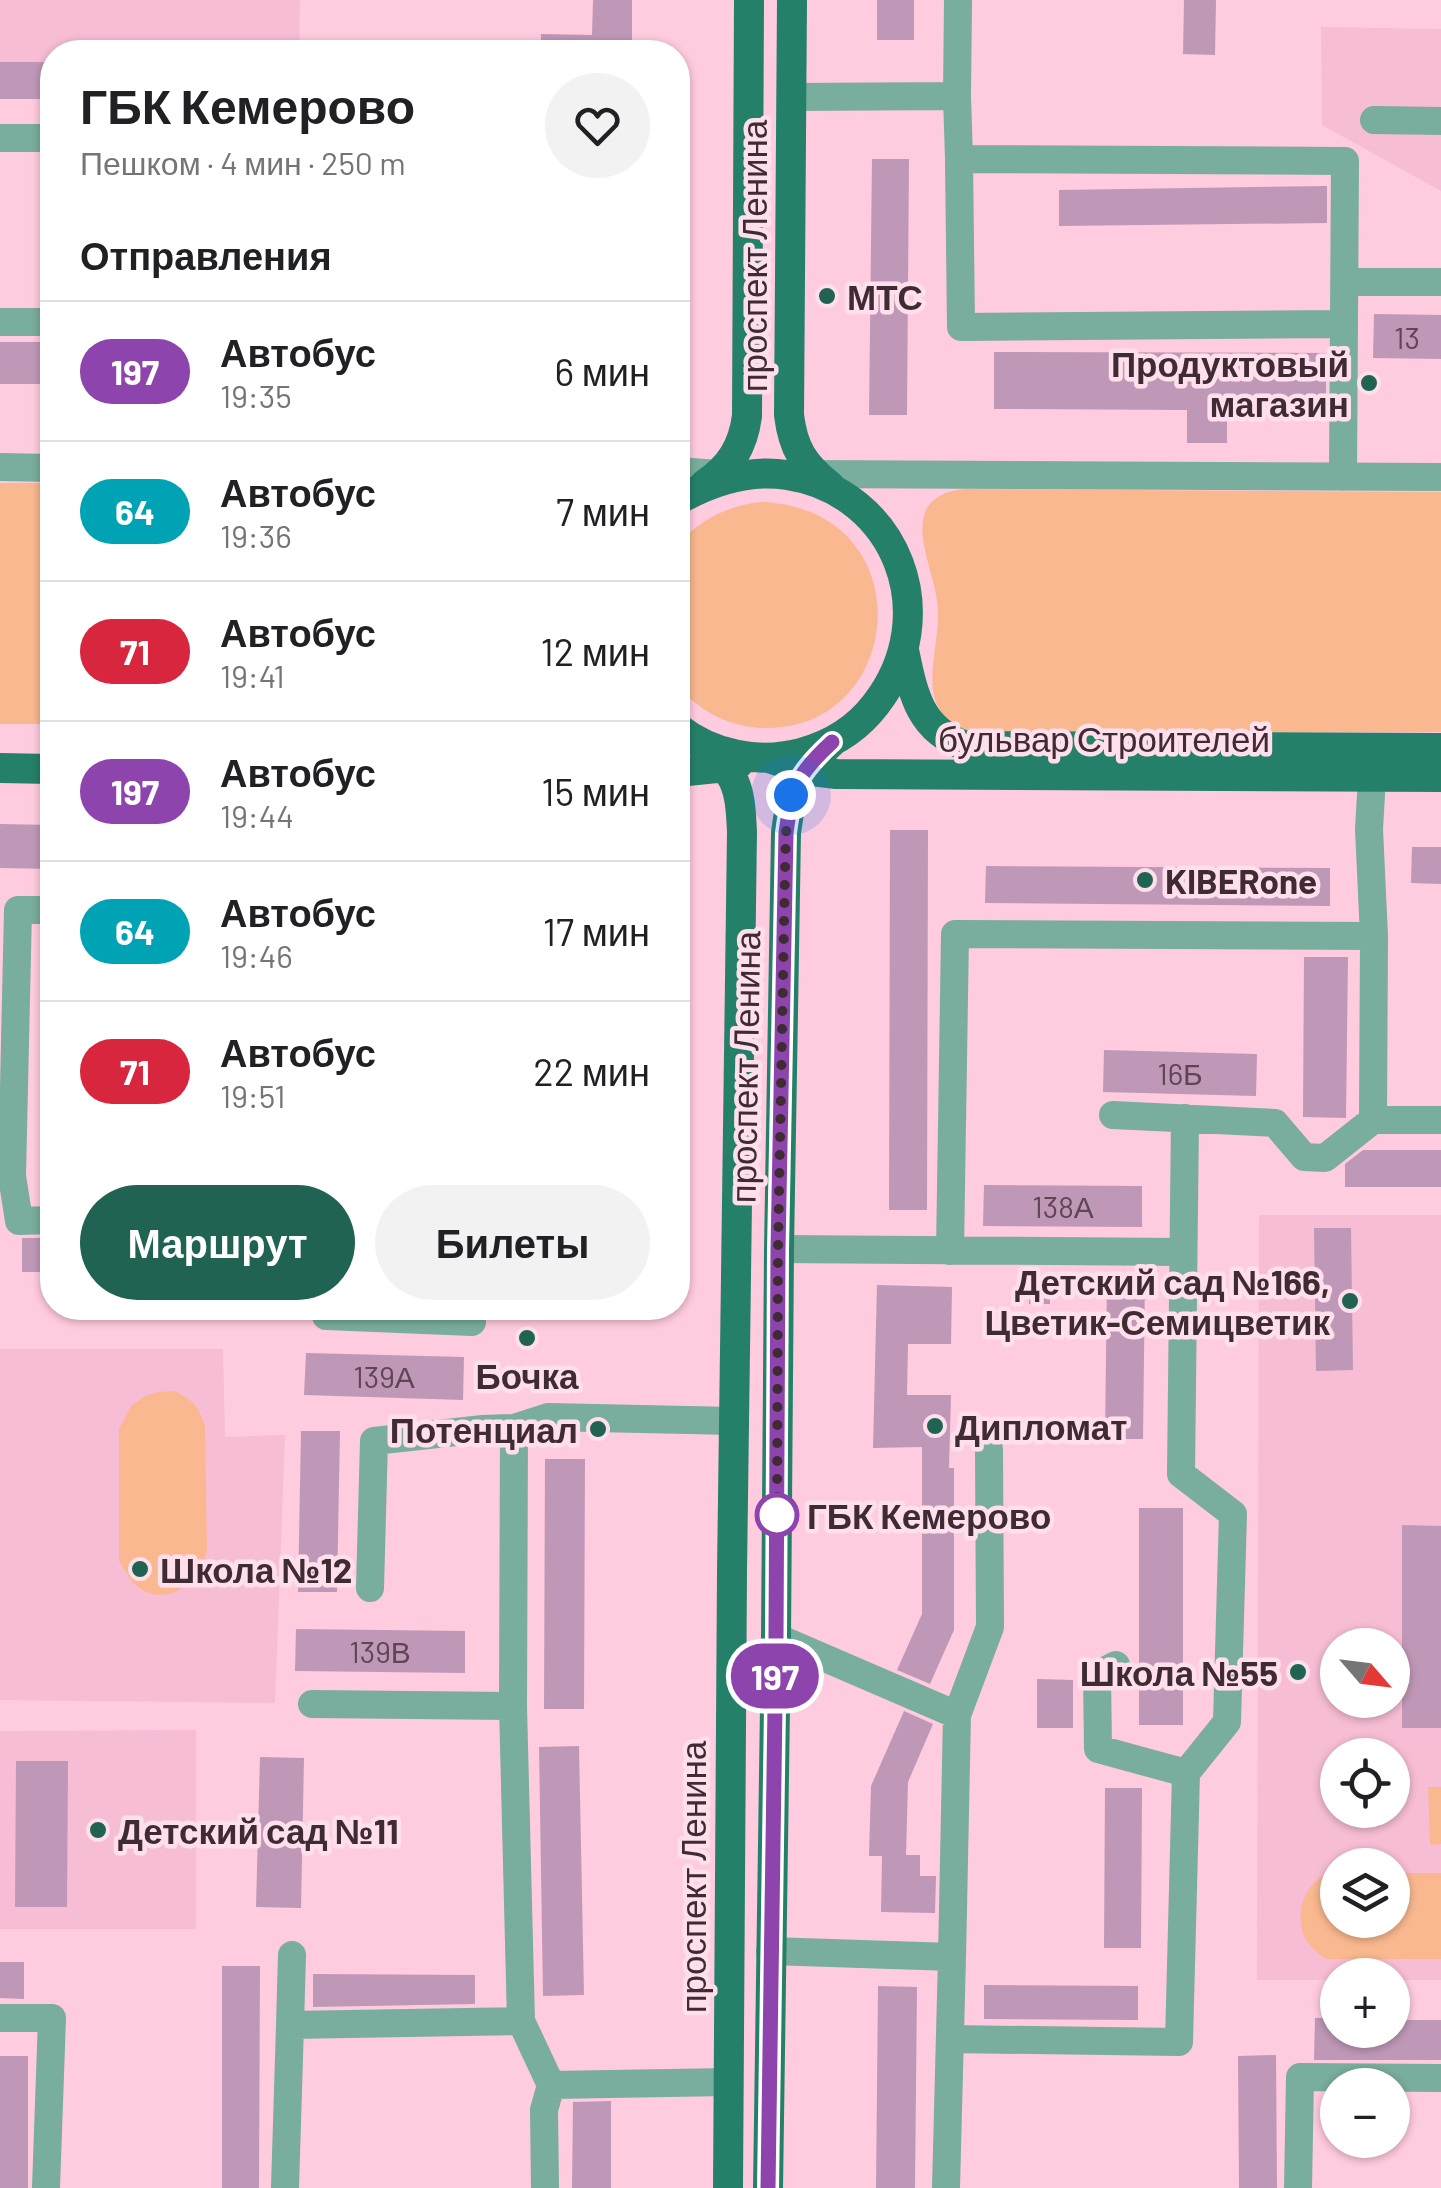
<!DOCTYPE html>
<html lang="ru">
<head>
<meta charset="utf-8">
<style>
	body { margin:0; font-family:Barlow,sans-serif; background:#f2f2f2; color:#202124; height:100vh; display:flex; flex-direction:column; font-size:38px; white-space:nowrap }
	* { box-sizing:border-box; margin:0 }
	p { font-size:32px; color:#757577 }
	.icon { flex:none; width:55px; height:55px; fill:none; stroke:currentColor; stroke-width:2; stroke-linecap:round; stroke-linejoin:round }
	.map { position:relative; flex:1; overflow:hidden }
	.details { position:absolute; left:40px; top:40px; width:650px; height:1280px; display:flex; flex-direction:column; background:#fff; border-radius:40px; box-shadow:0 2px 8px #0004 }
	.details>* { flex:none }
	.badge { padding:0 20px; border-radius:32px; font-size:35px; line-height:65px }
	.needle { width:65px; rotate:118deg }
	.tools { position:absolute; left:1320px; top:1628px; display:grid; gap:20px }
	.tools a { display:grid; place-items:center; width:90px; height:90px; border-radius:50%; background:#fff; box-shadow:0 2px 8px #0004; font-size:50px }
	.you { position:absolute; width:50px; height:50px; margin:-25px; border:8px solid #fff; border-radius:50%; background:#1a73e8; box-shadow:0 0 0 15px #1a73e833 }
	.map>.badge { position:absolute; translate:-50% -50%; box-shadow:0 0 0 5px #fff }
	h2 { padding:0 40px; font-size:38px; line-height:90px }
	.round { display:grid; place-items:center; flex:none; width:105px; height:105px; border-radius:52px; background:#f2f2f2 }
	.overview { display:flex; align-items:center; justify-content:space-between; height:170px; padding:0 40px }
	h1 { font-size:48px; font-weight:700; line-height:75px }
	.action { display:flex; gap:20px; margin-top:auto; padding:20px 40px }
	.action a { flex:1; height:115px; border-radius:60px; background:#216353; color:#fff; font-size:40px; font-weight:700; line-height:115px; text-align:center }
	.action a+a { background:#f2f2f2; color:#202124 }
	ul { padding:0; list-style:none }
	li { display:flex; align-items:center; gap:30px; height:140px; padding:0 40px; border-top:2px solid #e0e0e0 }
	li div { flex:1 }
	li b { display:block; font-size:38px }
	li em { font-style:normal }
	li .badge { min-width:110px; font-weight:700; text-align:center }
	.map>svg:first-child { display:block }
</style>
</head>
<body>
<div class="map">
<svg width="1441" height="2188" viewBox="0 0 1441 2188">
	<rect width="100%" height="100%" fill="#ffcbdf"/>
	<!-- built -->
	<path fill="#f7bdd4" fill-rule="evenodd" d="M0,0h300l-1,52h-247v24l-52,-1z
		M1321,27l120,2v162l-119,-66z
		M1259,1215h182v765h-48l-1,-5h-54l-1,5h-80zM1338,1645h54v55h-54zM1338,1755h54v55h-54zM1338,1865h54v55h-54z
		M0,1349h223l2,88 60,-2 -10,268 -275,-3z
		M196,1730v199h-196v-198z"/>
	<!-- green -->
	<path fill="#f9b88f" d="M0,483h52v241h-52z
		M964,489l477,3v240l-463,1c-70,-16 -38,-76 -40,-123 -1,-42 -48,-112 26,-121z
		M761,502c164,6 146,229 3,226 -34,-1 -64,-16 -86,-42v-142c23,-25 49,-38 83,-42z
		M174,1391c19,8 26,17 31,36l2,125 -15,31 -22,11 -14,1 -12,-4 -11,-8 -14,-22v-132l12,-23 14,-10 14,-4z
		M1428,1787h13v57l-11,1z
		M1335,1872h2l1,48h54l1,-47h48v86h-115c-8,-6 -18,-13 -22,-23 -8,-19 -2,-46 16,-58 4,-3 10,-4 15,-6z"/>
	<!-- building -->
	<path fill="#bf98b7" d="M593,0h39v52h-91v-18l51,1z
		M877,0h37v40h-37z
		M1184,0h32l-1,55 -32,-1z
		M0,62h52v37h-52z
		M872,159h37l-2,256h-38z
		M1327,186v37l-268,3v-36z
		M1374,314l67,1v44l-68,-1z
		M0,342h52v42h-52z
		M994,352l332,1v59h-99v31h-40v-33l-193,-1z
		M0,824l52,1v44l-52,-1z
		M890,830h38l-1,380h-38z
		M1412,847h29v37l-30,-1z
		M986,866l344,2v38l-345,-3z
		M1304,957h44l-2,161 -43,-1z
		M1104,1050l153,4 -1,42 -153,-4z
		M1363,1150h78v37h-96v-23z
		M984,1185l158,1v41l-159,-1z
		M1314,1228h37l2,142 -37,1z
		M22,1238h30v34h-30z
		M1029,1275h21v29h-21z
		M1107,1276h38l-2,163h-38z
		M877,1285l75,2 -1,57h-43l-1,51h44l-2,73h5v162l-24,54 -33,-14 25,-56v-167l-49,1z
		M306,1353l158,4 -1,43 -159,-5z
		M301,1431h39l-3,161h-39z
		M545,1459h40l-1,250h-40z
		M1139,1508h44v217h-44z
		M1402,1525l39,1v202h-39z
		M296,1629l169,2v42l-170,-2z
		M1037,1679l36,1v48h-36z
		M904,1711l29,13 -25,58 -2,73h14v21h16l-1,37 -54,-1 1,-56h-13l2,-70z
		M579,1746l5,249 -41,1 -4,-249z
		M260,1757l44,1 -3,150 -45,-1z
		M16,1761h52l-1,146h-52z
		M1105,1788h37l-1,160h-37z
		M0,1962h24v37l-24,-1z
		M222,1966h38l-1,222h-37z
		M313,1974l162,1v29l-162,3z
		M984,1985l154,1v34l-154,-1z
		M878,1986l39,1 -2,201h-39z
		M1315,2018h23v12h54v-10h49v40h-127z
		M1276,2055l1,133h-38l-1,-132z
		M0,2056h28v132h-28z
		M611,2101v87h-39l1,-86z"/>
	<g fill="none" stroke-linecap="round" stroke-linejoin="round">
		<!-- minor -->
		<path stroke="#79ad9d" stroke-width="28" d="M957,96l2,63 386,2 -2,316
			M791,97l166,-1 1,-96
			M1374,120l67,1
			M0,138h52
			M959,159l2,168 383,-3
			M1345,282h96
			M0,322h52
			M0,467l52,1
			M678,471l53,4
			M803,474l638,3
			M52,910h-34l-6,266 7,45 33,-1
			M1113,1115l162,8 29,34 21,1 48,-38 1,-184 -5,-107 3,-52
			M1373,1120h68
			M779,1249l404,3
			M950,1251l5,-317 419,2
			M326,1308v8l146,6
			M370,1588l4,-147 109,-12 31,-1
			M776,1637l181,78
			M1116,1665l-19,10 1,74 88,24
			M312,1704l201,2
			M770,1951l182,6 -6,231
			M952,1957l5,-242 33,-88 -1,-178
			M0,2018h52l-6,170
			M290,2025l2,-70
			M950,2039l229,3 7,-269 41,-51 6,-208 -52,-40 4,-356
			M551,2085l-30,-64 -8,-315 1,-278 34,-11 187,4
			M285,2188l5,-163 231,-4
			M545,2188l-1,-78 7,-25 177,-3
			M1298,2188l2,-111 141,1"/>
		<!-- major -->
		<path stroke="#25806a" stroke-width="30" d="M792,0l-3,415c4,34 15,50 41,71
			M705,484c25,-17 38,-37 42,-68l2,-416
			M678,500c32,-18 71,-31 109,-25 111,17 157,141 89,229 -19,25 -45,41 -75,49 -42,11 -89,2 -123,-25
			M904,650c9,43 15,80 62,96l475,2
			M698,742c38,30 42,42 44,90l-10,740 -4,616
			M769,758l36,12 31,4 605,3
			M0,768l52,1
			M678,772l48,-5 13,-4
			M768,2188l8,-551 3,-388 7,-416c6,-46 11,-59 46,-91"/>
	</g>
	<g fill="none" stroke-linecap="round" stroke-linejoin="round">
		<!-- line casing -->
		<g stroke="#fff" stroke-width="22">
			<path id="line" d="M768,2188l8,-551 2,-387 8,-417c6,-46 11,-59 46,-91"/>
		</g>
		<!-- line -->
		<use href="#line" stroke="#8e44ad" stroke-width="15"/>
		<!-- walk -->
		<path stroke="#3f2b33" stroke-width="10" stroke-dasharray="0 18" d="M777,1515l1,-265 7,-379 1,-38 5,-38"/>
	</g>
	<!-- markers -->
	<g fill="#216353" stroke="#ffdfeb" stroke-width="4">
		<circle cx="827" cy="296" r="10"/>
		<circle cx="1369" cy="383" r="10"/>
		<circle cx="1145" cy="880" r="10"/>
		<circle cx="1350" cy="1301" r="10"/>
		<circle cx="527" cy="1338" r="10"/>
		<circle cx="935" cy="1426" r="10"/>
		<circle cx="598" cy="1429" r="10"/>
		<circle cx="140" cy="1569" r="10"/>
		<circle cx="1298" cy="1672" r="10"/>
		<circle cx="98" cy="1830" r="10"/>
	</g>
	<circle fill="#fff" stroke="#8e44ad" stroke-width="5" cx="777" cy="1515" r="20"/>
	<g text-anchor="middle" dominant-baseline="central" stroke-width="9" stroke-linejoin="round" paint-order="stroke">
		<!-- number labels -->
		<g font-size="30" fill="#5f4654">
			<text x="1407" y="337">13</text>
			<text x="1180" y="1073">16Б</text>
			<text x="1063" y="1206">138А</text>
			<text x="384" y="1376">139А</text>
			<text x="380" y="1651">139В</text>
		</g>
		<!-- street labels -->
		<g font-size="35" fill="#3f2b33" stroke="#ffdfeb">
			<text transform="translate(753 256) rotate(-90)">проспект Ленина</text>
			<text x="1104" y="738">бульвар Строителей</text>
			<text transform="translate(744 1067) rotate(-89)">проспект Ленина</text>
			<text transform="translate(692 1877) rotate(-90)">проспект Ленина</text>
		</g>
		<!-- poi labels -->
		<g font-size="35" font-weight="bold" fill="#3f2b33" stroke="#ffdfeb" text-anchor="start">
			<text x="847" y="296">МТС</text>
			<text x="1349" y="363" text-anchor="end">Продуктовый<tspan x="1349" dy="40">магазин</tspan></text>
			<text x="1165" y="880">KIBERone</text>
			<text x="1330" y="1281" text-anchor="end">Детский сад №166,<tspan x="1330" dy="40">Цветик-Семицветик</tspan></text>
			<text x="527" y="1375" text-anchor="middle">Бочка</text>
			<text x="955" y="1426">Дипломат</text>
			<text x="578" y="1429" text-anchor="end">Потенциал</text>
			<text x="160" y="1569">Школа №12</text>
			<text x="1278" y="1672" text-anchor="end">Школа №55</text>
			<text x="118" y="1830">Детский сад №11</text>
		</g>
		<!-- stop labels -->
		<g font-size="35" font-weight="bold" fill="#3f2b33" stroke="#ffdfeb" text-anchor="start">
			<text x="807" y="1515">ГБК Кемерово</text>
		</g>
	</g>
</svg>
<div class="tools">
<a><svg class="needle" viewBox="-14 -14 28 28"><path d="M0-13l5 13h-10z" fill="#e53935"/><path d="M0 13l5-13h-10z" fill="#757577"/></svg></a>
<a><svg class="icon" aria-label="locate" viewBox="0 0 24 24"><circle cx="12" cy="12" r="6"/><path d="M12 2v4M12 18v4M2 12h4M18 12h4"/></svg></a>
<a><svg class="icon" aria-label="layers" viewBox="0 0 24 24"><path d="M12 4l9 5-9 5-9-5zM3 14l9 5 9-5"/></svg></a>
<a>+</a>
<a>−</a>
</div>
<div class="you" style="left:791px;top:795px"></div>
<b class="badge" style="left:775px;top:1676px;background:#8e44ad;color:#fff">197</b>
<section class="details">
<div class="overview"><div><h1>ГБК Кемерово</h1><p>Пешком · 4 мин · 250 m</p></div><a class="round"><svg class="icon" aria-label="heart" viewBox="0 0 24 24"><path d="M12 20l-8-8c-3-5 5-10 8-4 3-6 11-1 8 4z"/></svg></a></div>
<h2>Отправления</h2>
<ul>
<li><span class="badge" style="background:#8e44ad;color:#fff">197</span><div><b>Автобус</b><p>19:35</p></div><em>6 мин</em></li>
<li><span class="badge" style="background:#00a3b4;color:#fff">64</span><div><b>Автобус</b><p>19:36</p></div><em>7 мин</em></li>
<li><span class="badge" style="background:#d7263d;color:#fff">71</span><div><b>Автобус</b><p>19:41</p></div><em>12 мин</em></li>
<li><span class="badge" style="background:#8e44ad;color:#fff">197</span><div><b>Автобус</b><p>19:44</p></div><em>15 мин</em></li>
<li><span class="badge" style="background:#00a3b4;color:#fff">64</span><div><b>Автобус</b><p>19:46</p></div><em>17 мин</em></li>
<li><span class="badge" style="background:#d7263d;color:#fff">71</span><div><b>Автобус</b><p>19:51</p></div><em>22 мин</em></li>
</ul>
<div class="action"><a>Маршрут</a><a>Билеты</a></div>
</section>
</div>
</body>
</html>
